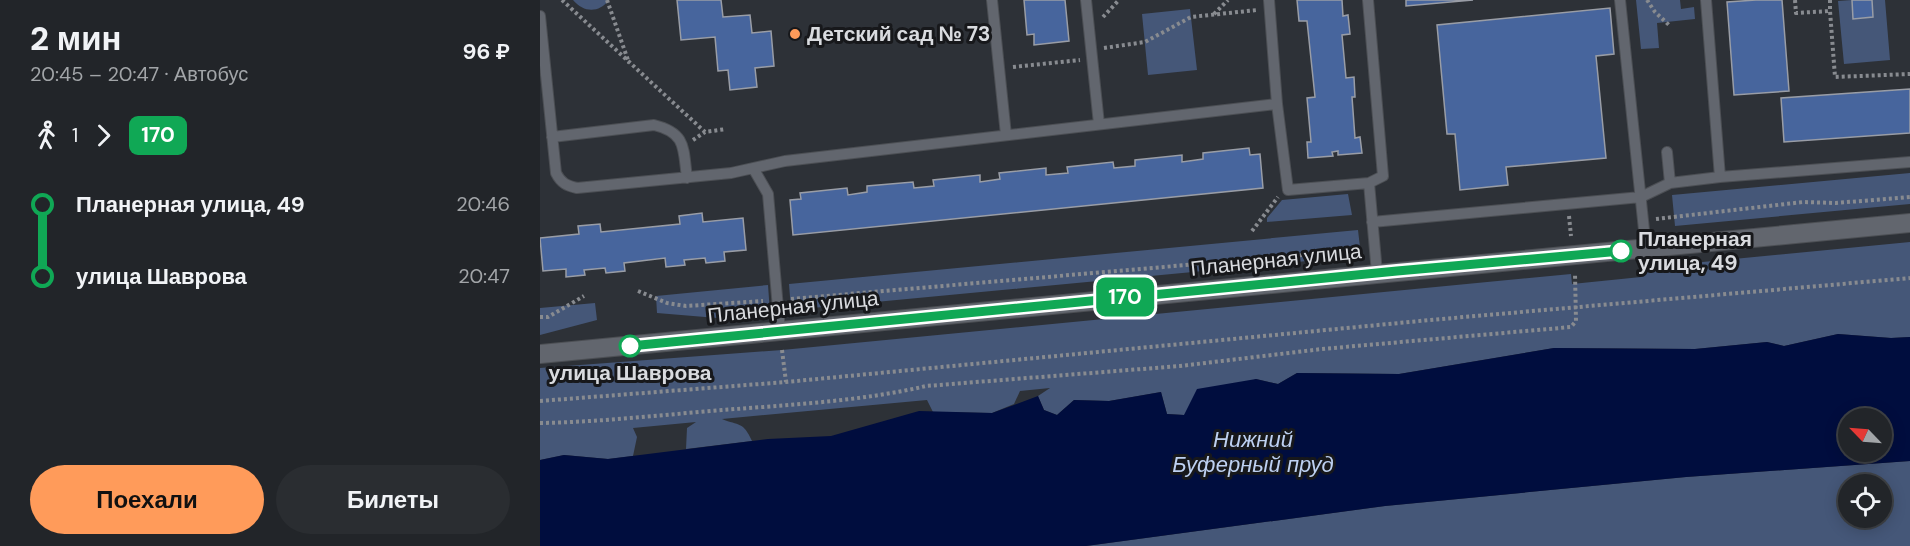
<!DOCTYPE html>
<html lang="ru">
<head>
<meta charset="utf-8">
<style>
	body { margin:0; font-family:"DM Sans",sans-serif; background:#2a2d31; color:#f1f3f6; height:100vh; display:flex; flex-direction:column; font-size:22px; white-space:nowrap }
	* { box-sizing:border-box; margin:0 }
	p { font-size:20px; color:#a2a5a8 }
	.icon { flex:none; width:33px; height:33px; fill:none; stroke:currentColor; stroke-width:2; stroke-linecap:round; stroke-linejoin:round }
	.map { position:relative; flex:1; overflow:hidden }
	.sheet { display:flex; flex-direction:column; background:#222529; width:540px }
	.sheet>* { flex:none }
	.badge { padding:0 12px; border-radius:9px; font-size:21px; line-height:39px }
	.needle { width:39px; rotate:295deg }
	.controls { position:absolute; left:1298px; top:408px; display:grid; gap:12px }
	.controls a { display:grid; place-items:center; width:54px; height:54px; border-radius:50%; background:#222529; box-shadow:0 3px 15px #0003,0 0 0 2px #3f4246; font-size:30px }
	.map>.badge { position:absolute; translate:-50% -50%; box-shadow:0 0 0 3px #fff }
	.legs { display:flex; align-items:center; gap:9px; height:66px; padding:0 30px; font-size:20px }
	.legs p { margin-inline-start:auto }
	.overview { display:flex; align-items:center; justify-content:space-between; height:102px; padding:0 30px }
	h1 { font-size:33px; font-weight:800; line-height:45px }
	.primary-button { display:flex; gap:12px; margin-top:auto; padding:12px 30px }
	.primary-button a { flex:1; height:69px; border-radius:36px; background:#ff9b5a; color:#111; font-size:24px; font-weight:800; line-height:69px; text-align:center }
	.primary-button a+a { background:#2a2d31; color:#f1f3f6 }
	ul { padding:0 30px; list-style:none }
	li { display:flex; align-items:center; gap:21px; height:72px; font-size:22px }
	li i { display:grid; place-items:center; width:9px; height:100%; margin:0 8px; background:currentColor }
	li i::after { content:''; width:15px; height:15px; margin:-8px; border:4px solid; border-radius:50%; background:#222529 }
	li p { margin-inline-start:auto }
	li:first-child i { background:linear-gradient(#0000 50%,currentColor 0) }
	li:last-child i { background:linear-gradient(currentColor 50%,#0000 0) }
	main { display:flex; flex:1; min-height:0 }
	.map>svg:first-child { display:block }
</style>
</head>
<body>
<main>
<section class="sheet">
<div class="overview"><div><h1>2 мин</h1><p>20:45 – 20:47 · Автобус</p></div><b>96 ₽</b></div>
<div class="legs"><svg class="icon" aria-label="walk" viewBox="0 0 24 24"><circle cx="13" cy="4" r="2"/><path d="M13 8l-2 6 4 7M11 14l-3 7M7 12l3-4h3l4 4"/></svg>1<svg class="icon" aria-label="forward" viewBox="0 0 24 24"><path d="M9 5l7 7-7 7"/></svg><b class="badge" style="background:#10a855;color:#fff">170</b></div>
<ul>
<li><i style="color:#10a855"></i><b>Планерная улица, 49</b><p>20:46</p></li>
<li><i style="color:#10a855"></i><b>улица Шаврова</b><p>20:47</p></li>
</ul>
<div class="primary-button"><a>Поехали</a><a>Билеты</a></div>
</section>
<div class="map">
<svg width="1370" height="546" viewBox="0 0 1370 546">
	<rect width="100%" height="100%" fill="#2d3137"/>
	<!-- green -->
	<path fill="#455778" fill-rule="evenodd" d="M33,0h36c-10,13 -25,13 -36,0z
		M1096,0h44l1,9 13,-2 1,12 -38,4 2,25 -18,1z
		M1312,0l2,19 19,-2 -1,-17h13l5,60 -46,4 -6,-63z
		M650,9l7,61 -49,5 -6,-61z
		M1370,173v31l-235,22 -3,-31z
		M808,194l4,21 -85,7v-4l15,-18z
		M818,230l3,26 -570,54 -2,-26z
		M1370,242v95l-19,1 -53,-4 -54,12 -17,-4 -72,7 -141,-1 -155,26 -102,-1 -19,11 -22,-5 -72,36 -17,-1 -6,-22 -52,9 -35,-1 -17,15 -13,-5 -6,-14 12,-8 -30,3 -6,13 -22,9 -59,-1 -6,-12 -205,19c17,7 21,2 30,22l-66,8 1,-21 9,-6 -63,6 4,9 -4,19 -25,3 -44,-4 -24,5v-92l242,-18 789,-76 1,10 69,-7v-9z
		M228,285l2,28 -53,5 -60,-5 -1,-17z
		M55,303l2,17 -57,15v-27z
		M1370,461v85h-824l299,-40 301,-29zM1308,484h33v34h-33z"/>
	<!-- water -->
	<path fill="#000d3e" fill-rule="evenodd" d="M1298,334l53,4 19,-1v124l-224,16 -301,29 -299,40h-546v-86l24,-5 44,4 160,-20 63,-3 88,-25 73,2 46,-17 6,14 13,5 17,-15 35,1 52,-9 6,22 17,1 13,-26 59,-10 22,5 19,-11 102,1 155,-26 141,1 72,-7 17,4zM1308,418h33v34h-33z"/>
	<!-- building -->
	<path fill="#47659d" stroke="#999da6" stroke-width="1.5" d="M137,0h44l2,17 27,-2 2,18 19,-2 3,35 -19,2 2,19 -27,3 -2,-20 -10,1 -3,-34 -34,3z
		M484,0h41l4,41 -35,4v-11l-7,1z
		M757,0h45l1,16 5,-1 2,19 -8,1 4,43 8,-1 1,20h-3l3,41 5,-1 2,16 -24,2v-4l-6,1 1,4 -25,2 -1,-16h4l-4,-44 8,-1 -8,-76h-8z
		M866,0h67l-67,6z
		M1216,0h26l7,91 -55,4 -7,-93z
		M1312,0h20l1,17 -20,2z
		M1070,8l4,46 -18,2 10,102 -100,9 2,18 -48,5 -5,-56h-8l-10,-109z
		M1370,89v44l-126,9 -3,-44z
		M709,148l1,7 10,-1 3,34 -470,47 -3,-35 11,-1 -1,-6 47,-5 1,7 19,-3v-6l46,-4 1,6 20,-2 -1,-6 47,-5v7l20,-3 -1,-6 47,-5v7l22,-2 -1,-6 46,-5 1,6 21,-2v-6l47,-5v7l21,-3v-6z
		M162,213l1,9 40,-4 3,32 -22,2 1,9 -19,2 -1,-5 -21,2 1,5 -19,2 -1,-9 -41,5 1,8 -19,2 -1,-5 -21,2 1,5 -19,2v-8l-23,2 -3,-33 39,-4 -1,-8 22,-2 1,8 79,-8 -1,-8z"/>
	<g fill="none" stroke-linecap="round" stroke-linejoin="round">
		<!-- service casing -->
		<g stroke="#4c4f54" stroke-width="12">
			<path id="service" d="M452,0l14,135
				M546,0l13,124
				M729,0l8,104 11,86 81,-7 8,90
				M828,0l15,176 -14,7
				M1080,0l26,249
				M1166,0l14,177
				M0,16l16,157c5,10 11,13 21,15l154,-15 54,-12 492,-57
				M12,137l102,-12c33,8 29,24 33,53
				M1127,152l3,31
				M213,168l15,26 12,137
				M832,222l269,-25 29,-14 50,-6 190,-15"/>
		</g>
		<!-- tertiary casing -->
		<g stroke="#4c4f54" stroke-width="20">
			<path id="tertiary" d="M0,354l1370,-131"/>
		</g>
		<!-- path -->
		<path stroke="#888b90" stroke-width="4" stroke-dasharray="3 3" stroke-linecap="butt" d="M22,0l143,132 21,-3
			M67,0l22,63
			M1107,0l8,12 14,13
			M1255,0l1,13 34,-2 5,66 75,-3
			M1290,0v11
			M674,14l14,-14
			M563,17l16,-17
			M564,48l41,-6 46,-25 66,-7
			M473,67l67,-7
			M153,140l12,-8
			M1029,216l2,20
			M1116,219l147,-17 33,1 74,-6
			M712,231l26,-34
			M98,291l29,12 19,3 77,-5
			M251,299l570,-49
			M0,317h8l36,-21
			M242,350l4,32
			M0,401l246,-19 644,-62 480,-42
			M0,423c61,-1 121,-8 182,-13 66,-5 141,-9 204,-24l254,-20 142,-17 249,-22 5,-6 -1,-47"/>
		<!-- service -->
		<use href="#service" stroke="#62666e" stroke-width="10"/>
		<!-- tertiary -->
		<use href="#tertiary" stroke="#62666e" stroke-width="18"/>
	</g>
	<g fill="none" stroke-linecap="round" stroke-linejoin="round">
		<!-- line-1 casing -->
		<g stroke="#fff" stroke-width="14">
			<path id="line-1" d="M90,346l767,-75 224,-20"/>
		</g>
		<!-- line-1 -->
		<use href="#line-1" stroke="#10a855" stroke-width="9"/>
	</g>
	<!-- markers -->
	<circle fill="#ff9b5a" stroke="#17181b" stroke-width="2" cx="255" cy="34" r="6"/>
	<g fill="#fff" stroke="#10a855" stroke-width="3">
		<circle cx="1081" cy="251" r="10"/>
		<circle cx="90" cy="346" r="10"/>
	</g>
	<g text-anchor="middle" dominant-baseline="central" stroke-width="6" stroke-linejoin="round" paint-order="stroke">
		<!-- poi labels -->
		<g font-size="21" font-weight="bold" fill="#d9dbdf" stroke="#17181b" text-anchor="start">
			<text x="267" y="34">Детский сад № 73</text>
		</g>
		<!-- stop labels -->
		<g font-size="21" font-weight="bold" fill="#d9dbdf" stroke="#17181b" text-anchor="start">
			<text x="1098" y="239">Планерная<tspan x="1098" dy="24">улица, 49</tspan></text>
			<text x="90" y="373" text-anchor="middle">улица Шаврова</text>
		</g>
		<!-- street labels -->
		<g font-size="21" fill="#d9dbdf" stroke="#17181b">
			<text transform="translate(736 260) rotate(-6)">Планерная улица</text>
			<text transform="translate(253 307) rotate(-6)">Планерная улица</text>
		</g>
		<!-- water labels -->
		<g font-size="22" font-style="italic" fill="#bdd0f1" stroke="#17181b">
			<text x="713" y="439">Нижний<tspan x="713" dy="25">Буферный пруд</tspan></text>
		</g>
	</g>
</svg>
<div class="controls">
<a><svg class="needle" viewBox="-14 -14 28 28"><path d="M0-13l5 13h-10z" fill="#e53935"/><path d="M0 13l5-13h-10z" fill="#a2a5a8"/></svg></a>
<a><svg class="icon" aria-label="locate" viewBox="0 0 24 24"><circle cx="12" cy="12" r="6"/><path d="M12 2v4M12 18v4M2 12h4M18 12h4"/></svg></a>
</div>
<b class="badge" style="left:585px;top:297px;background:#10a855;color:#fff">170</b>
</div>
</main>
</body>
</html>
